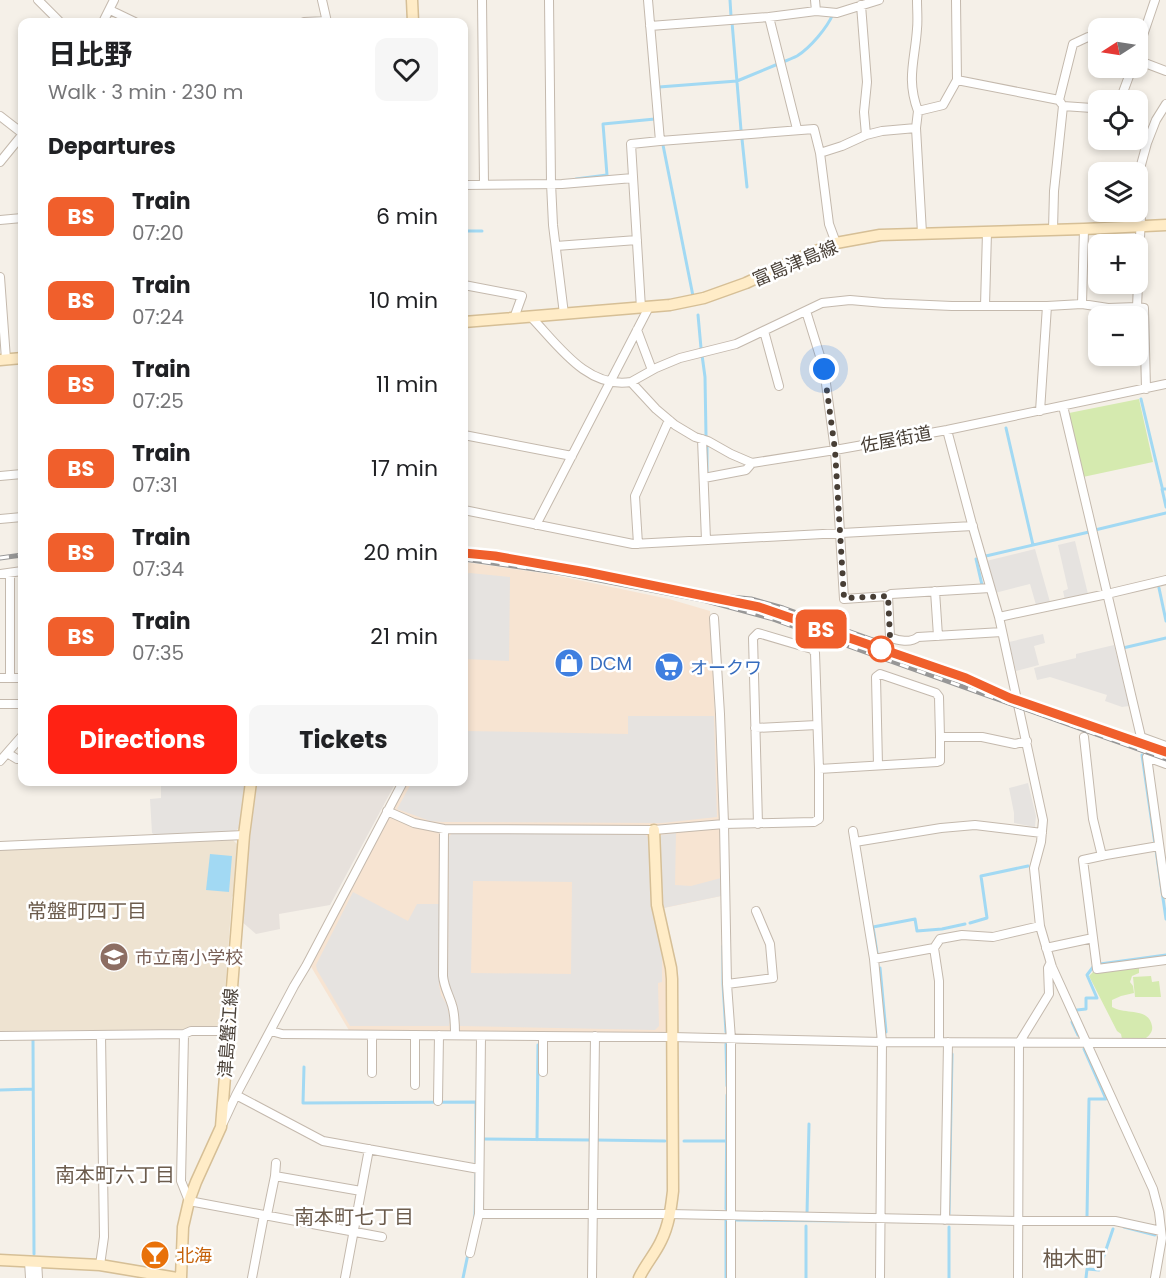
<!DOCTYPE html>
<html lang="en">
<head>
<meta charset="utf-8">
<style>
	body { margin:0; font-family:Poppins,"Noto Sans JP",sans-serif; background:#f6f6f6; color:#202124; height:100vh; display:flex; flex-direction:column; font-size:22px; white-space:nowrap }
	* { box-sizing:border-box; margin:0 }
	p { font-size:20px; color:#757577 }
	.icon { flex:none; width:33px; height:33px; fill:none; stroke:currentColor; stroke-width:2; stroke-linecap:round; stroke-linejoin:round }
	.map { position:relative; flex:1; overflow:hidden }
	.panel { position:absolute; left:18px; top:18px; width:450px; height:768px; display:flex; flex-direction:column; background:#fff; border-radius:12px; box-shadow:0 3px 9px #0003 }
	.panel>* { flex:none }
	.badge { padding:0 12px; border-radius:9px; font-size:21px; line-height:39px }
	.needle { width:39px; rotate:258deg }
	.fabs { position:absolute; left:1088px; top:18px; display:grid; gap:12px }
	.fabs a { display:grid; place-items:center; width:60px; height:60px; border-radius:12px; background:#fff; box-shadow:0 3px 9px #0003; font-size:30px }
	.you { position:absolute; width:30px; height:30px; margin:-15px; border:4px solid #fff; border-radius:50%; background:#1a73e8; box-shadow:0 0 0 9px #1a73e833 }
	.map>.badge { position:absolute; translate:-50% -50%; box-shadow:0 0 0 3px #fff }
	h2 { padding:0 30px; font-size:22px; line-height:54px }
	.round { display:grid; place-items:center; flex:none; width:63px; height:63px; border-radius:12px; background:#f6f6f6 }
	.headline { display:flex; align-items:center; justify-content:space-between; height:102px; padding:0 30px }
	h1 { font-size:28px; font-weight:700; line-height:45px }
	.cta { display:flex; gap:12px; margin-top:auto; padding:12px 30px }
	.cta a { flex:1; height:69px; border-radius:12px; background:#ff2214; color:#fff; font-size:24px; font-weight:700; line-height:69px; text-align:center }
	.cta a+a { background:#f6f6f6; color:#202124 }
	ul { padding:0; list-style:none }
	li { display:flex; align-items:center; gap:18px; height:84px; padding:0 30px }
	li div { flex:1 }
	li b { display:block; font-size:22px }
	li em { font-style:normal }
	li .badge { min-width:66px; font-weight:700; text-align:center }
	.map>svg:first-child { display:block }
</style>
</head>
<body>
<div class="map">
<svg width="1166" height="1278" viewBox="0 0 1166 1278">
	<rect width="100%" height="100%" fill="#f5f0e8"/>
	<!-- commercial -->
	<path fill="#f7e4d2" d="M464,562l85,12 120,25 41,12 10,212 1,73 -57,12 13,64 -1,62 -326,-2 -40,-67 97,-183h57z"/>
	<!-- industrial -->
	<path fill="#e7e1dc" d="M257,782h139l-66,123 -51,9 1,15 -24,5 -15,-13 7,-87z"/>
	<!-- education -->
	<path fill="#eee3d1" d="M233,840l5,5 -4,50 -2,2 -9,120 -3,12 -220,2v-181z"/>
	<!-- green -->
	<path fill="#d5eaaf" d="M1139,399l14,63 -70,15 -14,-64z
		M1139,965v8l-7,3 -2,6 3,4 1,7 -13,3 -9,4v7c13,8 37,0 40,19 1,5 -2,9 -6,12l-24,1 -1,-5 -4,-3 -28,-55 5,-5z
		M1151,976l1,6 7,-1 2,16h-26l-2,-20z"/>
	<!-- parking -->
	<path fill="#e6e3e0" fill-rule="evenodd" d="M1075,541l13,53 -23,6 -2,-9 5,-2 -10,-44z
		M1035,549l15,53 -14,3 -6,-21 -35,9 -9,-32z
		M470,573l40,4 -1,84 -45,-2v-85z
		M1043,634l2,9 -11,3 5,19 -23,6 -7,-29z
		M1114,645l15,61 -7,1 -17,-6 2,-6 -57,-18 -13,3 -3,-12 42,-10v-4z
		M628,716h86l3,101 -55,6 -219,-1 -13,-1 -33,-12 15,-27h52v-51l164,3z
		M248,782l-7,45 -6,4 -80,4 -3,-2 -2,-34 11,-1v-15z
		M1028,783l8,33 -1,11 -21,-4v-10l-5,-25z
		M452,833l193,2 4,3 2,67 11,51v26l-4,1 1,43 -4,4 -195,-4 -4,-25 -6,-10 -2,-13 1,-141zM473,881l99,1 -1,92 -100,-1z
		M676,833l-1,52 16,1 30,-8v18l-58,12 -4,-70 2,-3z
		M353,892l55,29 9,-17h22v81l2,10 6,10 3,15 -1,6h-99l-33,-56 -1,-5z"/>
	<!-- water -->
	<path fill="#a2d9f3" d="M210,854l22,2 -3,36 -23,-2z"/>
	<g fill="none" stroke-linecap="round" stroke-linejoin="round">
		<!-- stream -->
		<path stroke="#a2d9f3" stroke-width="3" d="M730,0l1,16
			M732,22l9,108
			M783,62c5,-2 10,-4 14,-6 13,-8 30,-28 36,-42
			M659,90v-3l78,-6 41,-17
			M742,139l5,48
			M663,145l30,151
			M576,179l31,-4 -4,-51 52,-5
			M464,231h18
			M698,315l3,33
			M702,355l3,22 1,59
			M1141,399l21,88
			M1006,428l27,117
			M707,446v27
			M1166,489h-4l4,18
			M1095,530l71,-17
			M986,556l103,-24
			M976,559l6,26
			M1159,588l7,33
			M1123,648l43,-10
			M1142,755l13,89
			M1156,850l10,69
			M970,923l17,-5 -6,-42 47,-10
			M723,946v38l3,48
			M877,953l-4,-26 42,-8 2,12 25,-2 23,-5
			M1100,964l66,-9
			M880,968l6,64
			M1077,1010l9,-1v-11h11l-10,-23 6,-8
			M1072,1022l6,13
			M33,1039l1,215
			M726,1044l1,42
			M1084,1049l22,50h-17l-2,117
			M304,1067l-1,36 173,-1v60
			M0,1090l33,-1
			M484,1139l106,1
			M537,1140l1,-95
			M596,1140l69,1
			M684,1141h43
			M726,1209l1,-114
			M807,1214l2,-90
			M949,1214l3,-160
			M475,1217l1,-43
			M736,1220l113,1
			M1124,1227l31,8
			M34,1270v8
			M463,1278l5,-24
			M726,1278v-58
			M806,1278v-52
			M949,1278v-51
			M1086,1278l1,-9 12,1 14,-41"/>
		<!-- street casing -->
		<g stroke="#c4b9ad" stroke-width="10">
			<path id="street" d="M38,0l22,22
				M322,0l5,22
				M482,0l2,184
				M549,0l2,183 2,42 11,89
				M815,0l1,11
				M917,0c0,10 1,20 0,29 -2,31 -11,50 1,82
				M861,5l6,77 -3,30 2,23
				M110,10l25,12
				M769,17l28,112
				M103,22l11,-22
				M304,22l23,-1
				M650,26l119,-9 47,-6 21,2 42,-13
				M1137,53l18,-53
				M1137,60l29,11
				M957,80l102,20
				M1113,100l9,-5 10,-27
				M1061,103l-2,-3 14,-56 15,-7 10,5
				M0,116l22,17
				M660,141l154,-12 6,24 9,71 7,19
				M820,153l22,-7 24,-11 16,-4 34,-3
				M0,162l22,-27
				M464,185l98,-1 71,-6
				M0,220l22,-2
				M1053,230l1,-39 9,-85 29,2 6,-1
				M922,233l-6,-105 2,-17 25,-6 14,-25 -1,-80
				M556,246l81,-6
				M0,277l6,82
				M464,285l58,11 -8,22
				M1082,304l2,-75
				M985,306l2,-74
				M1137,307l7,1 2,81
				M641,308l-10,-164 29,-3 -12,-141
				M806,311l18,58 11,81 9,149 44,-3 3,-2 99,-6
				M531,317c27,28 56,72 100,65l25,27 19,16 20,12 13,4 23,13 21,9 83,-13 112,-20 219,-46
				M637,330l15,40
				M764,331l15,55
				M631,382l25,-14 24,-10 56,-14 86,-41 28,-3 34,3 68,3h95l35,-2 26,4 29,-1 4,-92v-50l6,-22 9,-23 10,-16
				M1063,406l78,331 25,9
				M1040,411l7,-105
				M947,430l25,94 27,93 44,203 -2,22 -7,26 6,58 12,41 101,222 6,23 3,26 -7,40
				M464,435l108,21
				M702,439l4,101
				M0,476l22,-2
				M704,478l42,-8 6,-7
				M464,510l169,34 340,-18
				M0,519l22,-2
				M536,525l113,-218
				M638,544l-3,-48 34,-76
				M10,573v105
				M0,574l22,-3
				M935,591l3,45
				M888,596l2,41c8,4 21,6 28,0l84,-5
				M999,617l108,-23 59,-14
				M714,618l6,96 4,110 3,160 4,55v239
				M0,678h22
				M0,704h22
				M755,728l62,-3
				M1084,737l9,82 9,37
				M7,753l10,6h5
				M0,761l22,-25
				M1166,764l-19,-7 19,137
				M878,765l-2,-88 4,-3 56,19 3,4 1,40
				M387,811l27,12 30,6 210,1 70,-6 90,-2 5,-3v-50l118,-7 3,-1v-24h42l33,7 12,-3
				M758,824l-5,-186 5,-5 54,16 3,4 4,116
				M444,829l-1,147c1,11 6,19 9,29 3,9 3,20 3,30
				M853,831l21,128 8,83 -2,236
				M855,842l86,-14 34,-3 67,8
				M0,846l244,-11
				M1159,846l-53,9 -23,5 14,109 69,-9
				M934,948l5,33v61
				M1046,948l47,-10
				M874,959l60,-11 6,-9 22,-4 31,2 47,-11
				M727,984l46,-6 -3,-34 -14,-33
				M271,1031l11,3 390,3 210,5 284,1
				M184,1034l-3,147 8,20 193,36
				M372,1035v38
				M0,1036l184,-2 7,-3h38
				M543,1036v36
				M415,1085v-50
				M236,1095l87,46 156,28
				M438,1101l1,-66
				M223,1123l13,-28 58,-109 12,-20 97,-184
				M275,1176l86,15
				M479,1214h191l349,7h96l46,10
				M267,1215l8,-39 1,-13
				M945,1220l3,-178
				M470,1253l9,-39 2,-178
				M29,1261l1,17
				M37,1261l1,17
				M100,1265l4,-28 -3,-202
				M252,1278l12,-63
				M345,1278l24,-129
				M592,1278l3,-242
				M1018,1278l1,-235 30,-49 -1,-26 2,-4"/>
		</g>
		<!-- secondary casing -->
		<g stroke="#d6bf96" stroke-width="13">
			<path id="secondary" d="M412,0l1,22
				M464,322l206,-17 34,-7 42,-15 60,-28 30,-12 44,-8 204,-6 82,-4
				M0,360l22,-2
				M0,1260l100,5 77,13
				M181,1278l2,-51 6,-26 7,-19 25,-55 23,-292 7,-53
				M639,1278c6,-13 16,-24 22,-37 8,-16 10,-33 12,-50l-1,-212 -1,-11 -14,-63 -3,-75"/>
		</g>
		<!-- street -->
		<use href="#street" stroke="#fff" stroke-width="8"/>
		<!-- secondary -->
		<use href="#secondary" stroke="#ffecc7" stroke-width="10"/>
		<!-- rail casing -->
		<g stroke="#979797" stroke-width="5">
			<path id="rail" d="M0,558l22,-3
				M464,559l99,14 140,27 67,18 396,141
				M709,595l42,4 32,9 90,32
				M861,642l105,36 22,10"/>
		</g>
		<!-- rail -->
		<use href="#rail" stroke="#fff" stroke-width="3" stroke-dasharray="9" stroke-linecap="butt"/>
	</g>
	<g fill="none" stroke-linecap="round" stroke-linejoin="round">
		<!-- line casing -->
		<g stroke="#fff" stroke-width="14">
			<path id="line" d="M464,553l31,3 91,16 173,35 207,71 44,20 156,54"/>
		</g>
		<!-- line -->
		<use href="#line" stroke="#f05f2c" stroke-width="9"/>
		<!-- walk -->
		<path stroke="#483f36" stroke-width="6" stroke-dasharray="0 10.8" d="M824,369l11,81 9,148 44,-2 2,41 -9,12"/>
	</g>
	<!-- icons -->
	<defs>
		<g id="shop-disc" transform="scale(1.5)"><circle r="9.5" fill="#3f7fe0" stroke="#fff"/><path d="M-5-2.5h2.3a2.7 3.5 0 0 1 5.4 0H5L5.5 6h-11ZM-1.5-2.5h3a1.5 2.3 0 0 0-3 0Z" fill="#fff"/></g>
		<g id="supermarket-disc" transform="scale(1.5)"><circle r="9.5" fill="#3f7fe0" stroke="#fff"/><path d="M-6-5.5h2.5l.6 2H6L4.5 2H-2.5L-4.4-4H-6ZM-1.5 3.2a1.3 1.3 0 1 0 .1 0ZM3 3.2a1.3 1.3 0 1 0 .1 0Z" fill="#fff"/></g>
		<g id="school-disc" transform="scale(1.5)"><circle r="9.5" fill="#8d6e63" stroke="#fff"/><path d="M0-5L7-2L0 1L-7-2ZM-4 1L0 2.5L4 1V4Q0 6-4 4Z" fill="#fff"/></g>
		<g id="bar-disc" transform="scale(1.5)"><circle r="9.5" fill="#e8710a" stroke="#fff"/><path d="M-6-5H6L.8 .8V4.5H3.5V6h-7V4.5H-.8V.8Z" fill="#fff"/></g>
	</defs>
	<g fill-rule="evenodd">
		<use href="#shop-disc" x="569" y="663"/>
		<use href="#supermarket-disc" x="669" y="667"/>
		<use href="#school-disc" x="114" y="957"/>
		<use href="#bar-disc" x="155" y="1255"/>
	</g>
	<!-- markers -->
	<circle fill="#fff" stroke="#f05f2c" stroke-width="3" cx="881" cy="649" r="12"/>
	<g text-anchor="middle" dominant-baseline="central" stroke-width="5" stroke-linejoin="round" paint-order="stroke">
		<!-- street labels -->
		<g font-size="18" fill="#483f36" stroke="#fff">
			<text transform="translate(795 263) rotate(-23)">富島津島線</text>
			<text transform="translate(896 439) rotate(-11)">佐屋街道</text>
			<text transform="translate(228 1033) rotate(-86)">津島蟹江線</text>
		</g>
		<!-- shop labels -->
		<g font-size="18" fill="#366cbe" stroke="#fff" text-anchor="start">
			<text x="590" y="663">DCM</text>
			<text x="690" y="667">オークワ</text>
		</g>
		<!-- education labels -->
		<g font-size="18" fill="#785e54" stroke="#fff" text-anchor="start">
			<text x="135" y="957">市立南小学校</text>
		</g>
		<!-- food labels -->
		<g font-size="18" fill="#c56008" stroke="#fff" text-anchor="start">
			<text x="176" y="1255">北海</text>
		</g>
		<!-- neighbourhood labels -->
		<g font-size="20" fill="#6c5c4d" stroke="#fff">
			<text x="87" y="911">常盤町四丁目</text>
			<text x="115" y="1175">南本町六丁目</text>
			<text x="354" y="1217">南本町七丁目</text>
		</g>
		<!-- quarter labels -->
		<g font-size="21" fill="#6c5c4d" stroke="#fff">
			<text x="1074" y="1258">柚木町</text>
		</g>
	</g>
</svg>
<div class="fabs">
<a><svg class="needle" viewBox="-14 -14 28 28"><path d="M0-13l5 13h-10z" fill="#e53935"/><path d="M0 13l5-13h-10z" fill="#757577"/></svg></a>
<a><svg class="icon" aria-label="locate" viewBox="0 0 24 24"><circle cx="12" cy="12" r="6"/><path d="M12 2v4M12 18v4M2 12h4M18 12h4"/></svg></a>
<a><svg class="icon" aria-label="layers" viewBox="0 0 24 24"><path d="M12 4l9 5-9 5-9-5zM3 14l9 5 9-5"/></svg></a>
<a>+</a>
<a>−</a>
</div>
<div class="you" style="left:824px;top:369px"></div>
<b class="badge" style="left:821px;top:629px;background:#f05f2c;color:#fff">BS</b>
<section class="panel">
<div class="headline"><div><h1>日比野</h1><p>Walk · 3 min · 230 m</p></div><a class="round"><svg class="icon" aria-label="heart" viewBox="0 0 24 24"><path d="M12 20l-8-8c-3-5 5-10 8-4 3-6 11-1 8 4z"/></svg></a></div>
<h2>Departures</h2>
<ul>
<li><span class="badge" style="background:#f05f2c;color:#fff">BS</span><div><b>Train</b><p>07:20</p></div><em>6 min</em></li>
<li><span class="badge" style="background:#f05f2c;color:#fff">BS</span><div><b>Train</b><p>07:24</p></div><em>10 min</em></li>
<li><span class="badge" style="background:#f05f2c;color:#fff">BS</span><div><b>Train</b><p>07:25</p></div><em>11 min</em></li>
<li><span class="badge" style="background:#f05f2c;color:#fff">BS</span><div><b>Train</b><p>07:31</p></div><em>17 min</em></li>
<li><span class="badge" style="background:#f05f2c;color:#fff">BS</span><div><b>Train</b><p>07:34</p></div><em>20 min</em></li>
<li><span class="badge" style="background:#f05f2c;color:#fff">BS</span><div><b>Train</b><p>07:35</p></div><em>21 min</em></li>
</ul>
<div class="cta"><a>Directions</a><a>Tickets</a></div>
</section>
</div>
</body>
</html>
